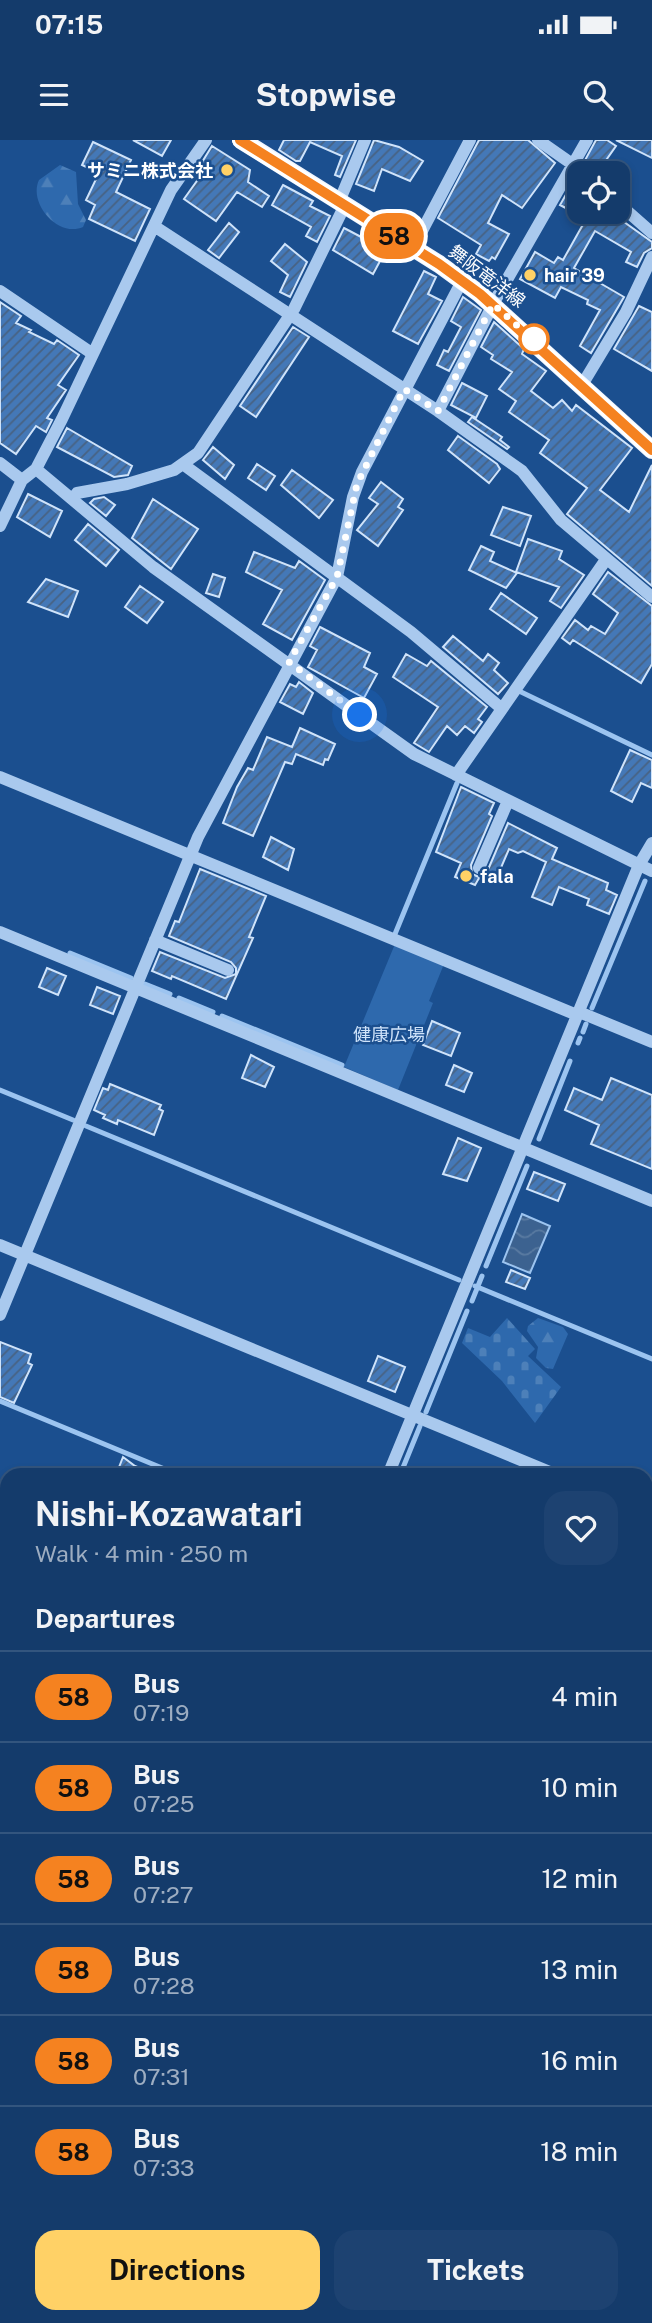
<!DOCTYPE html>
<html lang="en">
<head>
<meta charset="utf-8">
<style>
	body { margin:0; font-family:"Public Sans","Noto Sans JP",sans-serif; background:#1d4271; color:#f1f3f6; height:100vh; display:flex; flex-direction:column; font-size:26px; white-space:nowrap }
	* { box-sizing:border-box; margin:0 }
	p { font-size:23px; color:#9dadc1 }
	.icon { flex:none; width:38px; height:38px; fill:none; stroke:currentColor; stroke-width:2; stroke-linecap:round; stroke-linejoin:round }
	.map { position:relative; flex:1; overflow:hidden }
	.panel { position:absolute; left:0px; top:1328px; width:653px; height:856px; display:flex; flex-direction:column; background:#143b6b; border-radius:21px 21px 0 0; box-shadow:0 4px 10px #0003,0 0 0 2px #33557e }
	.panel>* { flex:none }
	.badge { padding:0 14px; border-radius:23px; font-size:24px; line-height:46px }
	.fabs { position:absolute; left:567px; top:21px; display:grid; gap:14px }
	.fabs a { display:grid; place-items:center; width:63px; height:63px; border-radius:14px; background:#143b6b; box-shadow:0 4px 10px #0003,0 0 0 2px #33557e; font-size:35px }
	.you { position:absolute; width:35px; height:35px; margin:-18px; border:5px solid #fff; border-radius:50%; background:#1a73e8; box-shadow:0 0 0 10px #1a73e833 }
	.map>.badge { position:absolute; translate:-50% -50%; box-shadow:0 0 0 4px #fff }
	h2 { padding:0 35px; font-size:26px; line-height:63px }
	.round { display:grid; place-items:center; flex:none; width:74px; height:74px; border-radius:21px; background:#1d4271 }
	.head { display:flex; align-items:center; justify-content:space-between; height:119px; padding:0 35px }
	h1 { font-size:33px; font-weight:700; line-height:52px }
	.primary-button { display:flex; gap:14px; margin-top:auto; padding:14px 35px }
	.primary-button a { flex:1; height:80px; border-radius:21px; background:#ffd166; color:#111; font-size:28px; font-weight:700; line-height:80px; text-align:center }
	.primary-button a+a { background:#1d4271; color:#f1f3f6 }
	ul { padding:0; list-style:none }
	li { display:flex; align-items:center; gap:21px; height:91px; padding:0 35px; border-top:2px solid #33557e }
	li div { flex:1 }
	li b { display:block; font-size:26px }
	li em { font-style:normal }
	li .badge { min-width:77px; font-weight:700; text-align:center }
	.status { display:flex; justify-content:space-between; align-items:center; height:49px; padding:0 35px; background:#143b6b; direction:ltr }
	.status svg { height:19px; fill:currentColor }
	header { display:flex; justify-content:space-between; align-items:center; height:91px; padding:0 35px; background:#143b6b; font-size:32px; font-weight:700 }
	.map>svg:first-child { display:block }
</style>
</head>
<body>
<div class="status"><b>07:15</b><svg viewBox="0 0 49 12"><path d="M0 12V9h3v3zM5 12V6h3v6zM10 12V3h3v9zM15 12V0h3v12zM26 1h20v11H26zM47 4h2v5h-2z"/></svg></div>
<header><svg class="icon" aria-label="menu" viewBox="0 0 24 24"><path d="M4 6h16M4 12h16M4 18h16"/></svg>Stopwise<svg class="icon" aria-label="search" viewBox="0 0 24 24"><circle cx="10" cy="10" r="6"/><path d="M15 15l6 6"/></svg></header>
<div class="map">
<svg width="652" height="2183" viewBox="0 0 652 2183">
	<defs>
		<pattern id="forest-firs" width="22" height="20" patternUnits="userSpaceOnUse" patternTransform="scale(1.75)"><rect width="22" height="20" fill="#2e69ad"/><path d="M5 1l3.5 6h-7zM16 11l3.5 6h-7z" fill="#4d80b9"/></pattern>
		<pattern id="cemetery-stones" width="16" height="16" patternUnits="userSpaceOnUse" patternTransform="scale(1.75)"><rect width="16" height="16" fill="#2e69ad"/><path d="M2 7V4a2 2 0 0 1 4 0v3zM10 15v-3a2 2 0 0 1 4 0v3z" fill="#4d80b9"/></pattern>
		<pattern id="water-waves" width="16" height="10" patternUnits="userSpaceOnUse" patternTransform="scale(1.75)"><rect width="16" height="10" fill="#3c6290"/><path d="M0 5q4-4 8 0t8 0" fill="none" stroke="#597aa1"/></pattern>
		<pattern id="building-hatch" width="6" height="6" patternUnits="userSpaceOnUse" patternTransform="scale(1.75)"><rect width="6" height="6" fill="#4478b7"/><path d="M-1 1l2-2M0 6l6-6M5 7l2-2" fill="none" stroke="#486282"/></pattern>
	</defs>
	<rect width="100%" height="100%" fill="#1b4f8f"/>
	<!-- green -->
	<path fill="#2e69ad" d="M395,804l49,20 -15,37 4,2 -35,87 -54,-23z"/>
	<!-- forest -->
	<path fill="url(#forest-firs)" d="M60,25l16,7 2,32 8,16 -3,7c-25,11 -55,-24 -44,-47z
		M538,1178l25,9 5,7 -15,35 -7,-1 -10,-10 2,-11 -11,-16 1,-5z"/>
	<!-- cemetery -->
	<path fill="url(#cemetery-stones)" d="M507,1178l28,31 -7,7 33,31 -26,36 -33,-42 -40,-38 6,-15 22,9z"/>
	<!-- water -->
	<path fill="url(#water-waves)" stroke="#9cc4f0" stroke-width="2" d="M522,1074l28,12 -20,47 -27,-11z"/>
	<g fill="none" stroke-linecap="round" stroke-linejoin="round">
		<!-- stream -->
		<path stroke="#9cc4f0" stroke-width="5" d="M519,551l133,64
			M395,794l62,-151
			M70,813l61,25
			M145,844l25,10
			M179,858l34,14
			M592,868l53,-127
			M222,876l120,49
			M583,892l3,-8
			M578,903l2,-5
			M0,950l73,30
			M86,986l373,154
			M539,999l31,-78
			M486,1126l41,-100
			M475,1146l177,73
			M472,1161l10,-25
			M0,1261l179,74
			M426,1272l41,-101
			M400,1335l20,-49
			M646,1528l6,2
			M0,1786l7,4
			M0,2104l7,2
			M187,2177l16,6
			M56,2183l2,-6"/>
	</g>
	<!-- building -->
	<path fill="url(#building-hatch)" stroke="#cfe3fa" stroke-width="2" d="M133,0h38l-9,16z
		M284,0h72l-16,37 -5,-2 7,-19 -32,-14 -10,19h-4l-17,-11z
		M374,0l25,7 24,14 -13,20 -28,-12 -8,22 -18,-7z
		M479,0h49l27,23 -33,45 -20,-13 -14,28 21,11 -14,25 -3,-2 -3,4 -13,-7 5,-9 -43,-27z
		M596,0h11l9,6 -19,27h-3l-10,-11z
		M616,0h36v18z
		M93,2l38,18 -15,32 34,17 -15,32 -46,-22 6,-14 -9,-5 13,-27 -17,-8z
		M212,6l38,24 -2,12 21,14 -7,11 -25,-15 -21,29 -32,-22 20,-28 -5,-4z
		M576,37l3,3v35l-19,-10z
		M283,45l30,16 -3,5 20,10 -13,26 -11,-6 5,-9 -39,-22z
		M590,72h20l42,30v6l-8,5 -7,14 -11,-5 5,-10 -36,-21 -21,37 50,29 -33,56 -11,-7 20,-36 -13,-6 1,-4 -27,-13 -6,11 -35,-19 15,-27 19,11 4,-6 5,3z
		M229,83l10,9 -20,26 -11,-8z
		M344,88l42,22 -13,24 -40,-24z
		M285,104l22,18 -17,35 -10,-5 8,-17 -17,-14z
		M424,131l12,6 -8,17 14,7 -24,43 -25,-13z
		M463,157l18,13 -32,61 -12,-6 7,-15 4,2 13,-25 -10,-6z
		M0,162l21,14 -5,7 15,7 -2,2 25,12 3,-4 22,15 -21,30 8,5 -19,28 5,2 -6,12 -10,-6 -20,28 -16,-11z
		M639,166l13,6v59l-38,-22z
		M494,182l30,27 -2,5 24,17 -15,20 22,17 9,-8 10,11 4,-6 56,43 -32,42 29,22 23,-47v121l-85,-72 20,-26 -47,-35 9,-13 -40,-28 7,-11 -17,-12 13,-17 -21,-13 2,-4 -12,-8z
		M293,187l16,10 -53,80 -16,-11z
		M462,243l25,13 -11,22 -25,-13z
		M472,277l30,20 -2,3 9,7 -2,2 -39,-27z
		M67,288l65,38 -4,9 -14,2 -57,-30z
		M458,296l39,28 3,5 -11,14 -41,-33z
		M213,307l21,18 -9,14 -22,-19z
		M257,324l18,12 -9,14 -18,-12z
		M292,330l41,30 -14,18 -38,-33z
		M381,342l22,17 -5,8 5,3 -25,36 -21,-16 21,-26 -9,-6z
		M28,354l34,17 -12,26 -33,-20z
		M104,357l11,8 -9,11 -16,-13 4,-4z
		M153,359l45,30 -27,40 -39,-31z
		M503,367l28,9 -11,30 -29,-11z
		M88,384l31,26 -13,16 -31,-26z
		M528,399l34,12 -3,8 25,16 -23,33 -11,-7 9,-14 -43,-15z
		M481,406l13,6 -4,9 27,12 -11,15 -37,-18z
		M254,412l41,16 4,-7 26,19 -33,60 -29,-16 19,-34 -36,-18z
		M608,432l44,34v58l-11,19 -68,-43 -3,4 -8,-6 13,-18 13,10 3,-4 14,8 13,-21 -25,-19z
		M213,434l12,4 -6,19 -13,-4z
		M46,439l32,12 -10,26 -40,-15z
		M140,446l23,16 -16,21 -22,-16z
		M501,453l36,25 -11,16 -36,-25z
		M320,487l50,26 -6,14 13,7 -13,24 -56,-31 9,-17 -7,-4z
		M453,496l30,25 5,-7 11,9 -5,7 14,13 -10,11 -55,-47z
		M406,514l21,12 4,-5 56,46 -9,12 4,3 -8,11 -9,-7 -8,9 -10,-9 -18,26 -15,-9 24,-36 -45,-30z
		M299,542l14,11 -10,21 -23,-12 10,-18 6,3z
		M300,588l35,16 -7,16 -3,-1 -2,6 -27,-11 -4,10 -7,-2 -32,74 -30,-13 14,-36 11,-19 5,2 14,-33 25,10z
		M630,610l22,10v28l-11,-5 -9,19 -21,-11z
		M461,647l33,16 -5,11 3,2 -21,49 1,9 7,3 8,-5 21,-49 49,25 -5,11 56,24 -2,7 11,5 -8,19 -22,-9 2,-6 -30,-12 -7,18 -20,-8 14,-35 -23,-11 -5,2 -9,-4 -12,28 -8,-4 -4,8 -6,-3 -4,7 -20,-8 6,-14 -25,-11z
		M271,697l23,12 -6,21 -25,-13z
		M200,729l66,27 -17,41 4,1 -27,61 -54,-23 -1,3 -19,-8 8,-19 65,26 11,-4v-6l-5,-6 -62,-26 6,-15 4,1z
		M47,828l19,8 -8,19 -19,-8z
		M97,847l23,9 -7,18 -23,-9z
		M432,881l28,12 -9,23 -28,-11z
		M251,915l23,12 -9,20 -23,-9z
		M454,925l18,8 -8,19 -18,-7z
		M611,938l41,17v74l-61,-25 8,-19 -34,-15 9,-22 28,12z
		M110,944l51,21 -2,4 4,2 -9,24 -36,-15 -1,4 -14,-6 2,-3 -11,-5 9,-22 5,2z
		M458,998l23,10 -14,33 -24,-7z
		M534,1032l31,12 -7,17 -31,-12z
		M511,1130l19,8 -5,11 -19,-7z
		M0,1202l31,12 -3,9 4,2 -18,38 -14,-6z
		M378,1216l27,11 -10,25 -27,-11z
		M123,1317l12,9 22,9h-41z"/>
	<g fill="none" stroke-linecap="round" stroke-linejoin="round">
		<!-- minor -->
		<path stroke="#a9c9ee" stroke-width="12" d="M538,0l47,33
			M339,62l26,-62
			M618,63l34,30
			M154,86l284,185 84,60 39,49 91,77
			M413,108l57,-108
			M0,151l93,63
			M582,245l44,-73 26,-55
			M438,271l59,-114 90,-157
			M0,323l22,17
			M184,325l227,167 90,76
			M36,329l117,98 261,187 238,117
			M73,359l4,-6 50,-9 47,-14 24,-17 96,-144 51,-104
			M0,386l22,-46 14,-11 26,-50 109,-229 35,-50
			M456,635l149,-214
			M0,637l577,238
			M479,728l29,-67
			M0,792l652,269
			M155,800l73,30
			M579,872l73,30
			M0,1105l557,230
			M0,1175l198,-478 139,-260 16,-80 9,-25 100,-191
			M388,1335l251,-610 13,-22
			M646,1372l6,2
			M0,1418l7,3
			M646,1684l6,3
			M0,1742l7,4
			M646,1807l6,-15
			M646,1844l6,2
			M0,1948l7,3
			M588,2177l15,6
			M44,2183l2,-6
			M493,2183l2,-6"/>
		<!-- major -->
		<path stroke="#f0f6ff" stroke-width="18" d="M241,0l198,124 41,30 172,156"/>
		<!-- highway -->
		<path stroke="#fff" stroke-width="21" d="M0,1525l7,5
			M0,1579l7,5
			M646,2017l6,5
			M646,2071l6,4"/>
	</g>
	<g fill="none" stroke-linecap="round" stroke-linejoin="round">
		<!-- line casing -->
		<g stroke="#fff" stroke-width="16">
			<path id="line" d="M240,0l199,124 41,30 172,156"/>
		</g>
		<!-- line -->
		<use href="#line" stroke="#f58220" stroke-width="10"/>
		<!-- walk -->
		<path stroke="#fff" stroke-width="7" stroke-dasharray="0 12.6" d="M360,575l-71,-53 48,-85 20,-93 47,-95 34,22 55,-107 45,40 -4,-5"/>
	</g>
	<!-- markers -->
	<g fill="#ffd166" stroke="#1b4f8f" stroke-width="2.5">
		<circle cx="227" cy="30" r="7"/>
		<circle cx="530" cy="135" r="7"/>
		<circle cx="466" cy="736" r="7"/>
	</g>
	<circle fill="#fff" stroke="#f58220" stroke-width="3.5" cx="534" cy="199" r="14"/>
	<g text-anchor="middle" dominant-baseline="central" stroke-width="5" stroke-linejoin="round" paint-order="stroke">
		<!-- poi labels -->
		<g font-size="18" font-weight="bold" fill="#fff" stroke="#1b4f8f" text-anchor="start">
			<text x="213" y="30" text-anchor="end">サミニ株式会社</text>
			<text x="544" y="135">hair 39</text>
			<text x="480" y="736">fala</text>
		</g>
		<!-- street labels -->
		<g font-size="18" fill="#fff" stroke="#1b4f8f">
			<text transform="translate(487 136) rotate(37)">舞阪竜洋線</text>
		</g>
		<!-- park labels -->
		<g font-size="18" fill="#cfe3fa" stroke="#1b4f8f">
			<text x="389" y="894">健康広場</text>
		</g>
	</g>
</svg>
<div class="fabs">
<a><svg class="icon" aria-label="locate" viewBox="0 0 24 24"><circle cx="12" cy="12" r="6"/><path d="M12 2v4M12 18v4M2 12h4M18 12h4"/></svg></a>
</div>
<div class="you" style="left:360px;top:575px"></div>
<b class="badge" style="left:394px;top:96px;background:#f58220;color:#111">58</b>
<section class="panel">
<div class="head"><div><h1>Nishi-Kozawatari</h1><p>Walk · 4 min · 250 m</p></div><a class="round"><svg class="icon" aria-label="heart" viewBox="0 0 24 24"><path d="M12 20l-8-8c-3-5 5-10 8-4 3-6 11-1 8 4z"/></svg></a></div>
<h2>Departures</h2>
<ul>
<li><span class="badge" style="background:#f58220;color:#111">58</span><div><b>Bus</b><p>07:19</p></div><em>4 min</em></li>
<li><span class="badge" style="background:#f58220;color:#111">58</span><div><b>Bus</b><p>07:25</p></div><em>10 min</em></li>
<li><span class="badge" style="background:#f58220;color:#111">58</span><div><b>Bus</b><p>07:27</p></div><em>12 min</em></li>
<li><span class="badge" style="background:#f58220;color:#111">58</span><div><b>Bus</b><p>07:28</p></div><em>13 min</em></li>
<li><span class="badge" style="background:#f58220;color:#111">58</span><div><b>Bus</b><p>07:31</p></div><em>16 min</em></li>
<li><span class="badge" style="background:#f58220;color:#111">58</span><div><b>Bus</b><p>07:33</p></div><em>18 min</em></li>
</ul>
<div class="primary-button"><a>Directions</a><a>Tickets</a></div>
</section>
</div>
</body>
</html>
